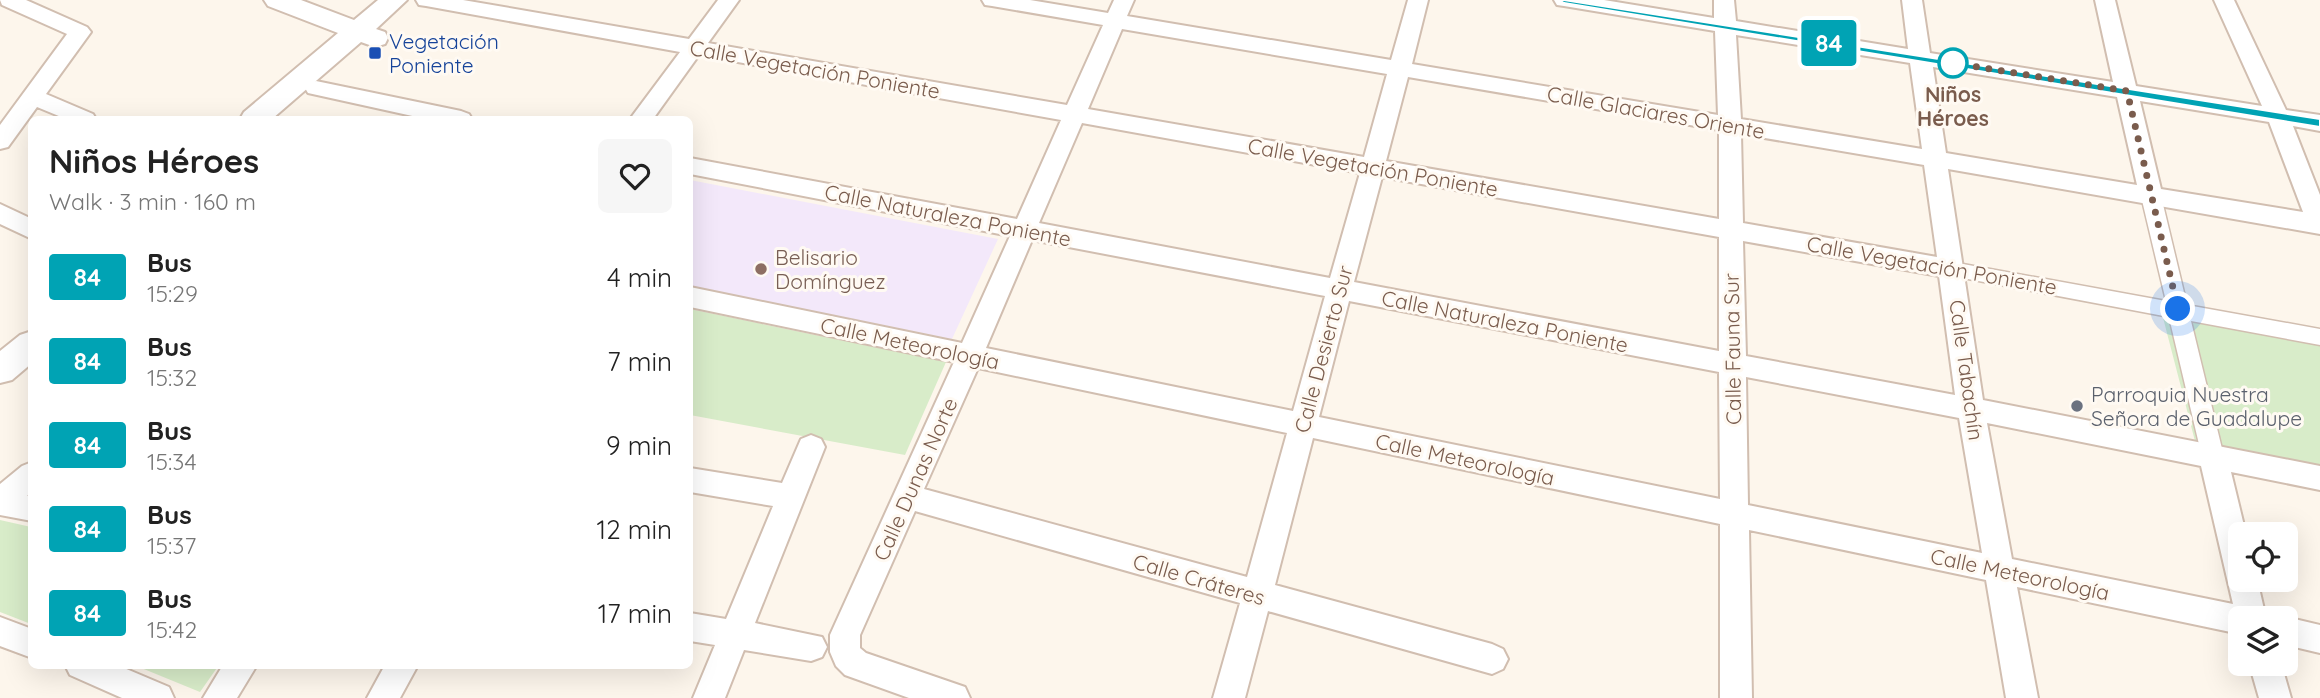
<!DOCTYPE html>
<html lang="en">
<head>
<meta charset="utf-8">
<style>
	body { margin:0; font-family:Quicksand,sans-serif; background:#f6f6f6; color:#222; height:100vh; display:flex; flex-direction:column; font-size:26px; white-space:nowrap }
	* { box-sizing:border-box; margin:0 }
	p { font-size:23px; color:#767676 }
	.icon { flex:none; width:38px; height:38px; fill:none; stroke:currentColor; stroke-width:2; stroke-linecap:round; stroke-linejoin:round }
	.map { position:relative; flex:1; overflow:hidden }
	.details { position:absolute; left:28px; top:116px; width:665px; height:553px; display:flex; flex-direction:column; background:#fff; border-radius:10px; box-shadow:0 7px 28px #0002 }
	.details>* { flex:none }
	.badge { padding:0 14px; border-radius:5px; font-size:24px; line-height:46px }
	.fabs { position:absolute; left:2228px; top:522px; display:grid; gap:14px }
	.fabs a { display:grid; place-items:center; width:70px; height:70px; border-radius:10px; background:#fff; box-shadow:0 7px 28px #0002; font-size:35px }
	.you { position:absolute; width:35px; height:35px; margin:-18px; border:5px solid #fff; border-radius:50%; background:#1a73e8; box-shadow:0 0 0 10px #1a73e833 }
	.map>.badge { position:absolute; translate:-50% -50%; box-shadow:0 0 0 4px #fff }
	.round { display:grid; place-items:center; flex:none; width:74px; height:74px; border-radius:10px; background:#f6f6f6 }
	.headline { display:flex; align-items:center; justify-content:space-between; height:119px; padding:0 21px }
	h1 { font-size:33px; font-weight:800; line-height:52px }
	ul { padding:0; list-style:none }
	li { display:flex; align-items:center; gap:21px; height:84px; padding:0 21px }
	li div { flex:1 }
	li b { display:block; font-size:26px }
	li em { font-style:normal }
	li .badge { min-width:77px; font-weight:700; text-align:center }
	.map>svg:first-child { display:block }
</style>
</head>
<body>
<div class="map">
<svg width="2320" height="698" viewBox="0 0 2320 698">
	<rect width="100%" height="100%" fill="#fdf6ec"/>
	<!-- education -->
	<path fill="#f3e8fa" d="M690,180l308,59 -46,100 -262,-53z"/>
	<!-- green -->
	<path fill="#d8ecc9" d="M690,309l256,53 -41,93 -215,-40z
		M2161,310l159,30v130l-124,-25z
		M0,520l31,7v97l-31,-12z
		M134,665h85l-19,27z"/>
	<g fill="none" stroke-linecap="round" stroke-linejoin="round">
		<!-- pedestrian casing -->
		<g stroke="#d1beb0" stroke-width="3">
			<path id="pedestrian" d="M2151,189l7,2 3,5 26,109 133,24v16l-129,-24 33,136 -3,7 -8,2 -8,-2 -3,-7 -33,-140 -217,-41 -7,-2 -3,-5 3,-5 7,-2 214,39 -25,-105 3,-5z"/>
		</g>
		<!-- minor casing -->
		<g stroke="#d1beb0" stroke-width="4">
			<path id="minor" d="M0,0h26l61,27 4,5 -45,62 47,20 3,5h-30l-29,-12 -29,40 -8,2v-24l67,-91 -65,-29z
				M416,0h47l226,39 29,-39h21l-31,43 359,62 36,-80 -111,-19 -7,-1 -3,-5h48l78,13 6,-13h20l-7,16 264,44 17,-60h20l-16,64 306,51 -3,-84 -151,-25 -7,-1 -3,-5h50l110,18v-18h20l2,21 172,28 -6,-49h20l8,53 183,29 -18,-82h20l21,86 126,20 -48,-106h20l52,110 34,5v16l-27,-5 27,69v39l-372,-65 35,231 337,66v24l-89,-18 15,62h-6v45h17l9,39h-26v16l-223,-47 21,111h-32l-20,-118 -237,-50 3,168h-32v-174l-407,-86 -38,147 217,59 11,5 5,10 -5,10 -11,5 -224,-63 -23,87h-32l27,-95 -325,-92 -55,124v13l6,5 99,34 5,11h-61l-64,-23 -9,-9 -6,-14v-17l124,-273 -264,-55v-20l272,56 48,-107 -320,-62v-16l327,61 44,-99 -362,-65 -46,64h-23l50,-67 -254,-46 -7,-1zM1122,29l265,45 -23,83 -276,-48zM1736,35l174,28 12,86 -181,-30zM1933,67l184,30 20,88 -191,-32zM1408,77l311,53v89l-333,-58zM2140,101l129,21 34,90 -142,-23zM1082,123l278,50 -30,105 -291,-55zM1741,134l183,31 13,92 -194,-34zM1382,177l337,60v114l-365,-69zM1032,240l293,56 -32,115 -307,-63zM1743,241l196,35 16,119 -209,-39zM1349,301l370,71 1,127 -401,-82zM978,368l309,65 -40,144 -323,-88zM1746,377l213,41 23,135 -234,-48zM1987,423l214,43 32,138 -221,-45z
				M316,81l145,30 8,3 3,5h-46l-118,-26 -3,-5 3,-5z
				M0,204l32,15v20l-32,-15z
				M811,435l10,4 4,8 -70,176 67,14 5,10 -5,10 -11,4 -67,-11 -19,48h-32l22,-53 -25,-4v-28l36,6 47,-113 -83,-14v-24l92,15 19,-44z
				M32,462v29l-5,5h5v25l-32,-6v-31l22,-18z
				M0,617l32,12v29l-32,-12z
				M2286,617l34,8v28l-34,-8 -3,-27z
				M2249,663h32l10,35h-32z
				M65,665h52l52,22 5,11h-52l-52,-23z
				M223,665h34l-20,33h-34z
				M385,665h33l-18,33h-33z"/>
		</g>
		<!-- tertiary casing -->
		<g stroke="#d1beb0" stroke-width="4">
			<path id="tertiary" d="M264,0h37l53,20 24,-20h29l-31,29 9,3 3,6 -3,6 -10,3 -14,-5 -89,77h-32l4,-7 94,-79 -70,-27z
				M32,331v32l-20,17 -12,3v-32l20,-16z"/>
		</g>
		<!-- pedestrian -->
		<use href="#pedestrian" fill="#fff" fill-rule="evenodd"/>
		<!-- minor -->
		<use href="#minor" fill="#fff" fill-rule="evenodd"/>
		<!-- tertiary -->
		<use href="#tertiary" fill="#fff" fill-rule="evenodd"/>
	</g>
	<!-- line -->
	<path fill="#00a3b4" stroke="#fff" stroke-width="2" d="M1559,0h5l756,119v8l-756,-124z"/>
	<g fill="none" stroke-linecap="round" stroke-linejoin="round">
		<!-- walk -->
		<path stroke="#7a5c4d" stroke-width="7" stroke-dasharray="0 12.6" d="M1953,63l-7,-1 181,29 51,218"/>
	</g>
	<!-- markers -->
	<rect fill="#1a4fb4" stroke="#fffaf3" stroke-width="2.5" x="368" y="46" width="14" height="14" rx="3.5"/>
	<circle fill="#fff" stroke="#00a3b4" stroke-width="3.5" cx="1953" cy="63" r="14"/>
	<circle fill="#8d6e63" stroke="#fffaf3" stroke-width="2.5" cx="761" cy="269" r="7"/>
	<circle fill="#6b7280" stroke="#fffaf3" stroke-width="2.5" cx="2077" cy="406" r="7"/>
	<g text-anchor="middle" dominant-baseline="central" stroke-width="6" stroke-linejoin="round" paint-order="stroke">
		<!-- transit labels -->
		<g font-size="21" fill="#164399" stroke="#fffaf3" text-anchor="start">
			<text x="389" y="41">Vegetación<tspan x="389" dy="24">Poniente</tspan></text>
		</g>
		<!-- street labels -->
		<g font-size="21" fill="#7a5c4d" stroke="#fffaf3">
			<text transform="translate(815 69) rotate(10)">Calle Vegetación Poniente</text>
			<text transform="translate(1656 112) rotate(10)">Calle Glaciares Oriente</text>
			<text transform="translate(1373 167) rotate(10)">Calle Vegetación Poniente</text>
			<text transform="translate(948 215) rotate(11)">Calle Naturaleza Poniente</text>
			<text transform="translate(1932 265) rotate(10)">Calle Vegetación Poniente</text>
			<text transform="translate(1505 321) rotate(11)">Calle Naturaleza Poniente</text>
			<text transform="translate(910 343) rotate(12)">Calle Meteorología</text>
			<text transform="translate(1323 349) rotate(-75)">Calle Desierto Sur</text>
			<text transform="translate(1732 349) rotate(-91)">Calle Fauna Sur</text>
			<text transform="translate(1967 370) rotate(82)">Calle Tabachín</text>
			<text transform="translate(1465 459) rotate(12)">Calle Meteorología</text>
			<text transform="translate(915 479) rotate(-66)">Calle Dunas Norte</text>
			<text transform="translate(2020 574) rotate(12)">Calle Meteorología</text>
			<text transform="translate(1199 579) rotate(16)">Calle Cráteres</text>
		</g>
		<!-- stop labels -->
		<g font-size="21" font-weight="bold" fill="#7a5c4d" stroke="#fffaf3">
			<text x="1953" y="94">Niños<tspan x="1953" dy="24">Héroes</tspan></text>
		</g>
		<!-- education labels -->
		<g font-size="21" fill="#785e54" stroke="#fffaf3" text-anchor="start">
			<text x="775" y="257">Belisario<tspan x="775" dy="24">Domínguez</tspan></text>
		</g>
		<!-- worship labels -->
		<g font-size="21" fill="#5b616d" stroke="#fffaf3" text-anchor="start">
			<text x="2091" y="394">Parroquia Nuestra<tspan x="2091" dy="24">Señora de Guadalupe</tspan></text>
		</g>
	</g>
</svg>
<div class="fabs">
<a><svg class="icon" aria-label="locate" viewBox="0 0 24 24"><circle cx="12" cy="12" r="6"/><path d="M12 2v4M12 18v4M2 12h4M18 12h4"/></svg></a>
<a><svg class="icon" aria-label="layers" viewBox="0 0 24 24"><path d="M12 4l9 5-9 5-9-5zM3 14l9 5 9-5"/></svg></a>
</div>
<div class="you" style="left:2178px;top:309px"></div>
<b class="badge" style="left:1829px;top:43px;background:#00a3b4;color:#fff">84</b>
<section class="details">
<div class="headline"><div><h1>Niños Héroes</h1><p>Walk · 3 min · 160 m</p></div><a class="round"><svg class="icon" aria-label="heart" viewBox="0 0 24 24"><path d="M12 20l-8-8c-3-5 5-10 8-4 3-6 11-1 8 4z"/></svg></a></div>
<ul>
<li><span class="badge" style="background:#00a3b4;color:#fff">84</span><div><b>Bus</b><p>15:29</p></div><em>4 min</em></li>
<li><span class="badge" style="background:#00a3b4;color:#fff">84</span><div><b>Bus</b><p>15:32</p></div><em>7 min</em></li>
<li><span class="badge" style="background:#00a3b4;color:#fff">84</span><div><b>Bus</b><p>15:34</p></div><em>9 min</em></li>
<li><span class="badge" style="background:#00a3b4;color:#fff">84</span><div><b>Bus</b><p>15:37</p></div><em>12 min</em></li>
<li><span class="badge" style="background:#00a3b4;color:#fff">84</span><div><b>Bus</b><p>15:42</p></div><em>17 min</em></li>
</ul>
</section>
</div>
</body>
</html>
